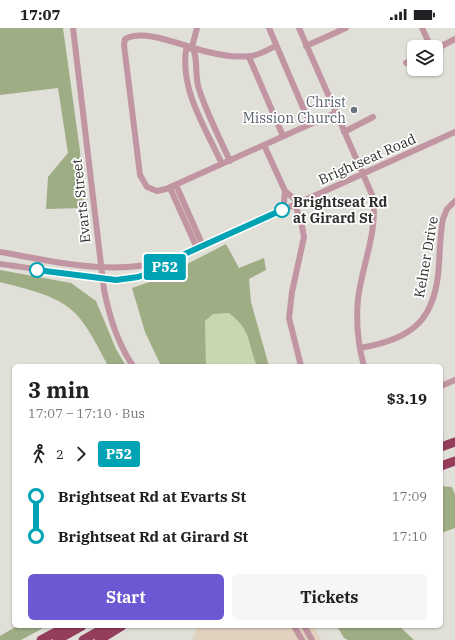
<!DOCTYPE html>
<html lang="en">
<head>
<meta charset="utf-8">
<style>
	body { margin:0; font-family:"IBM Plex Serif",serif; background:#f6f6f6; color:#202124; height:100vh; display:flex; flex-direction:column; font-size:15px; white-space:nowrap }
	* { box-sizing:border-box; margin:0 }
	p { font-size:13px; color:#757577 }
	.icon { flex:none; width:22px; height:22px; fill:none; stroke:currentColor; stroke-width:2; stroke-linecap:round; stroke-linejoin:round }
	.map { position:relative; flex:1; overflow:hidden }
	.side { position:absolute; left:12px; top:336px; width:431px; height:264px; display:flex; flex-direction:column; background:#fff; border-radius:6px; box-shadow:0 1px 3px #0004 }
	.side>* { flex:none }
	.badge { padding:0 8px; border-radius:3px; font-size:14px; line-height:26px }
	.fabs { position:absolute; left:407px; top:12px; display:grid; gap:8px }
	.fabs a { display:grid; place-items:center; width:36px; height:36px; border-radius:6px; background:#fff; box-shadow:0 1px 3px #0004; font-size:20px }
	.map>.badge { position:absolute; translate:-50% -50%; box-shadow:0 0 0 2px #fff }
	.legs { display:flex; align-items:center; gap:6px; height:44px; padding:0 16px; font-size:13px }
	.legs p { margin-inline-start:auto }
	.head { display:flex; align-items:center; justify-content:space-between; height:68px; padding:0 16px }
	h1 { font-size:22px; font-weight:800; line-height:30px }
	.button { display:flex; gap:8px; margin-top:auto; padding:8px 16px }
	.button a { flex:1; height:46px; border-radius:6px; background:#6b58d2; color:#fff; font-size:16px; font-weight:800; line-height:46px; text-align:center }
	.button a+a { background:#f6f6f6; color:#202124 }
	ul { padding:0 16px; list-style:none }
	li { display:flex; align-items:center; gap:14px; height:40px; font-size:15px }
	li i { display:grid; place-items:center; width:6px; height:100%; margin:0 5px; background:currentColor }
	li i::after { content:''; width:10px; height:10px; margin:-5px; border:3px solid; border-radius:50%; background:#fff }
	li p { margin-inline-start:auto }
	li:first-child i { background:linear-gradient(#0000 50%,currentColor 0) }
	li:last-child i { background:linear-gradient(currentColor 50%,#0000 0) }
	.status { display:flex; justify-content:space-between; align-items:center; height:28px; padding:0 20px; background:#fff; direction:ltr }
	.status svg { height:11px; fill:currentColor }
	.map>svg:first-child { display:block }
</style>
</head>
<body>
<div class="status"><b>17:07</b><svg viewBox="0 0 49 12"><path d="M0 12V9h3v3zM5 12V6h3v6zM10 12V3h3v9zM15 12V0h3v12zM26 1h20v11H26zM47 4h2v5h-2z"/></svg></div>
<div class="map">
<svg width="455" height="612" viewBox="0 0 455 612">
	<rect width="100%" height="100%" fill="#e0dfd8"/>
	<!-- commercial -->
	<path fill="#e1d2c0" d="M198,598h116l7,14h-129z"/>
	<!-- green -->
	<path fill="#c9d7b1" d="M229,285c24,20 18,28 28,53h-51l-1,-45 8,-7z"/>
	<!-- forest -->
	<path fill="#9ead84" d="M0,0h63l17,123 4,57 -38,1 2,-32 20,-24 -10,-65 -58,7z
		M226,216l13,24 25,-10 2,12 -17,9 2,23 18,64h-12c-10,-24 -5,-35 -28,-53l-16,1 -8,7 1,45h-45l-16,-34 -13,-44 26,-9z
		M0,242l71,13 25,18 20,48 10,17h-18c-9,-17 -19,-38 -32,-52 -19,-20 -51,-25 -76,-32z
		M441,458l11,1 3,8v33l-14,5z
		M17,598h30l-26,14h-21v-4z
		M337,598h62l15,14h-66l-4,-2z"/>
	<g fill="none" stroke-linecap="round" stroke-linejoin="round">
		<!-- minor -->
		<path stroke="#c195a1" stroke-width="6" d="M73,0l31,262c6,28 13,52 29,76
			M197,0l-5,19 -6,3c-6,40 20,79 36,114
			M269,0l41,96
			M299,0l74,169c5,35 -11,68 -15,102 -2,22 0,46 6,67
			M422,0l9,19
			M276,18c-8,3 -17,10 -26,10 -15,2 -31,-1 -46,-5 -21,-5 -60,-23 -79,-12l-1,6 16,130 7,12 10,4 9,-2 169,-76
			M306,18l40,-18
			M192,19c7,11 2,29 7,42 8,25 20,48 31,72
			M436,21l19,-10
			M249,29l34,79
			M406,35l8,-4
			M344,104l29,-15
			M264,117l21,46 -1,12 -3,8
			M176,157l27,61
			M170,160l27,60
			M285,163l14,12
			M295,177l6,16 3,16 -12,55 -3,26 12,48
			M0,224c64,11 125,28 188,1l267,-121
			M0,236c23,3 47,7 70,10 39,6 72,11 106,-15
			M360,320c53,-9 76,-28 79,-84 1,-15 1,-30 4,-45l4,-10 8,-8
			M441,358l14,-6
			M294,598l8,14
			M304,598l8,14"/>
		<!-- highway -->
		<path stroke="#943e5b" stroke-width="9" d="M441,419l14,-5
			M441,438l14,-5
			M41,612l26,-14
			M57,612l25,-14
			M83,612l25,-14
			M99,612l23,-14"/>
	</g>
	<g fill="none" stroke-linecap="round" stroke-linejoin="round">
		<!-- line-1 casing -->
		<g stroke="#fff" stroke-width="9">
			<path id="line-1" d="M37,242l79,10 22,-3 19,-7 21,-13 104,-47"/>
		</g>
		<!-- line-1 -->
		<use href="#line-1" stroke="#00a3b4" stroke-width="6"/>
	</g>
	<!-- markers -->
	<circle fill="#6b7280" stroke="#fff" stroke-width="1.5" cx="354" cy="82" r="4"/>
	<g fill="#fff" stroke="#00a3b4" stroke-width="2">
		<circle cx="282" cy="182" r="7"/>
		<circle cx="37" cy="242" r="7"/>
	</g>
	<g text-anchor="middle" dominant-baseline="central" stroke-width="3.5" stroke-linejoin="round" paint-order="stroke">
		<!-- worship labels -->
		<g font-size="14" fill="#5b616d" stroke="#fff" text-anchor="end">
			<text x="346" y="74">Christ<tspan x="346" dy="16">Mission Church</tspan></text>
		</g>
		<!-- street labels -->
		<g font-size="14" fill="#2f2f2c" stroke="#fff">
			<text transform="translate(367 131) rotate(-24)">Brightseat Road</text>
			<text transform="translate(81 173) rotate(-96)">Evarts Street</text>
			<text transform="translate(426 229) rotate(-80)">Kelner Drive</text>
		</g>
		<!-- stop labels -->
		<g font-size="14" font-weight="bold" fill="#2f2f2c" stroke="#fff" text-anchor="start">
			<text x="293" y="174">Brightseat Rd<tspan x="293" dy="16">at Girard St</tspan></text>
		</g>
	</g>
</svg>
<div class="fabs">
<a><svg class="icon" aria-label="layers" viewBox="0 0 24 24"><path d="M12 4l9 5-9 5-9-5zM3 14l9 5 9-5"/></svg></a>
</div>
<b class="badge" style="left:165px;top:239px;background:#00a3b4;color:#fff">P52</b>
<section class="side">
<div class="head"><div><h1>3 min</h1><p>17:07 – 17:10 · Bus</p></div><b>$3.19</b></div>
<div class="legs"><svg class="icon" aria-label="walk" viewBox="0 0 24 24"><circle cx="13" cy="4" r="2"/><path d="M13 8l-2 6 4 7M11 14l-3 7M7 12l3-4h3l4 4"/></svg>2<svg class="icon" aria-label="forward" viewBox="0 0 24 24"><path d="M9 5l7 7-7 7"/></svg><b class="badge" style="background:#00a3b4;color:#fff">P52</b></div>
<ul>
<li><i style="color:#00a3b4"></i><b>Brightseat Rd at Evarts St</b><p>17:09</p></li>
<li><i style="color:#00a3b4"></i><b>Brightseat Rd at Girard St</b><p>17:10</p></li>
</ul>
<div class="button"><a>Start</a><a>Tickets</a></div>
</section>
</div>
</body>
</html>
